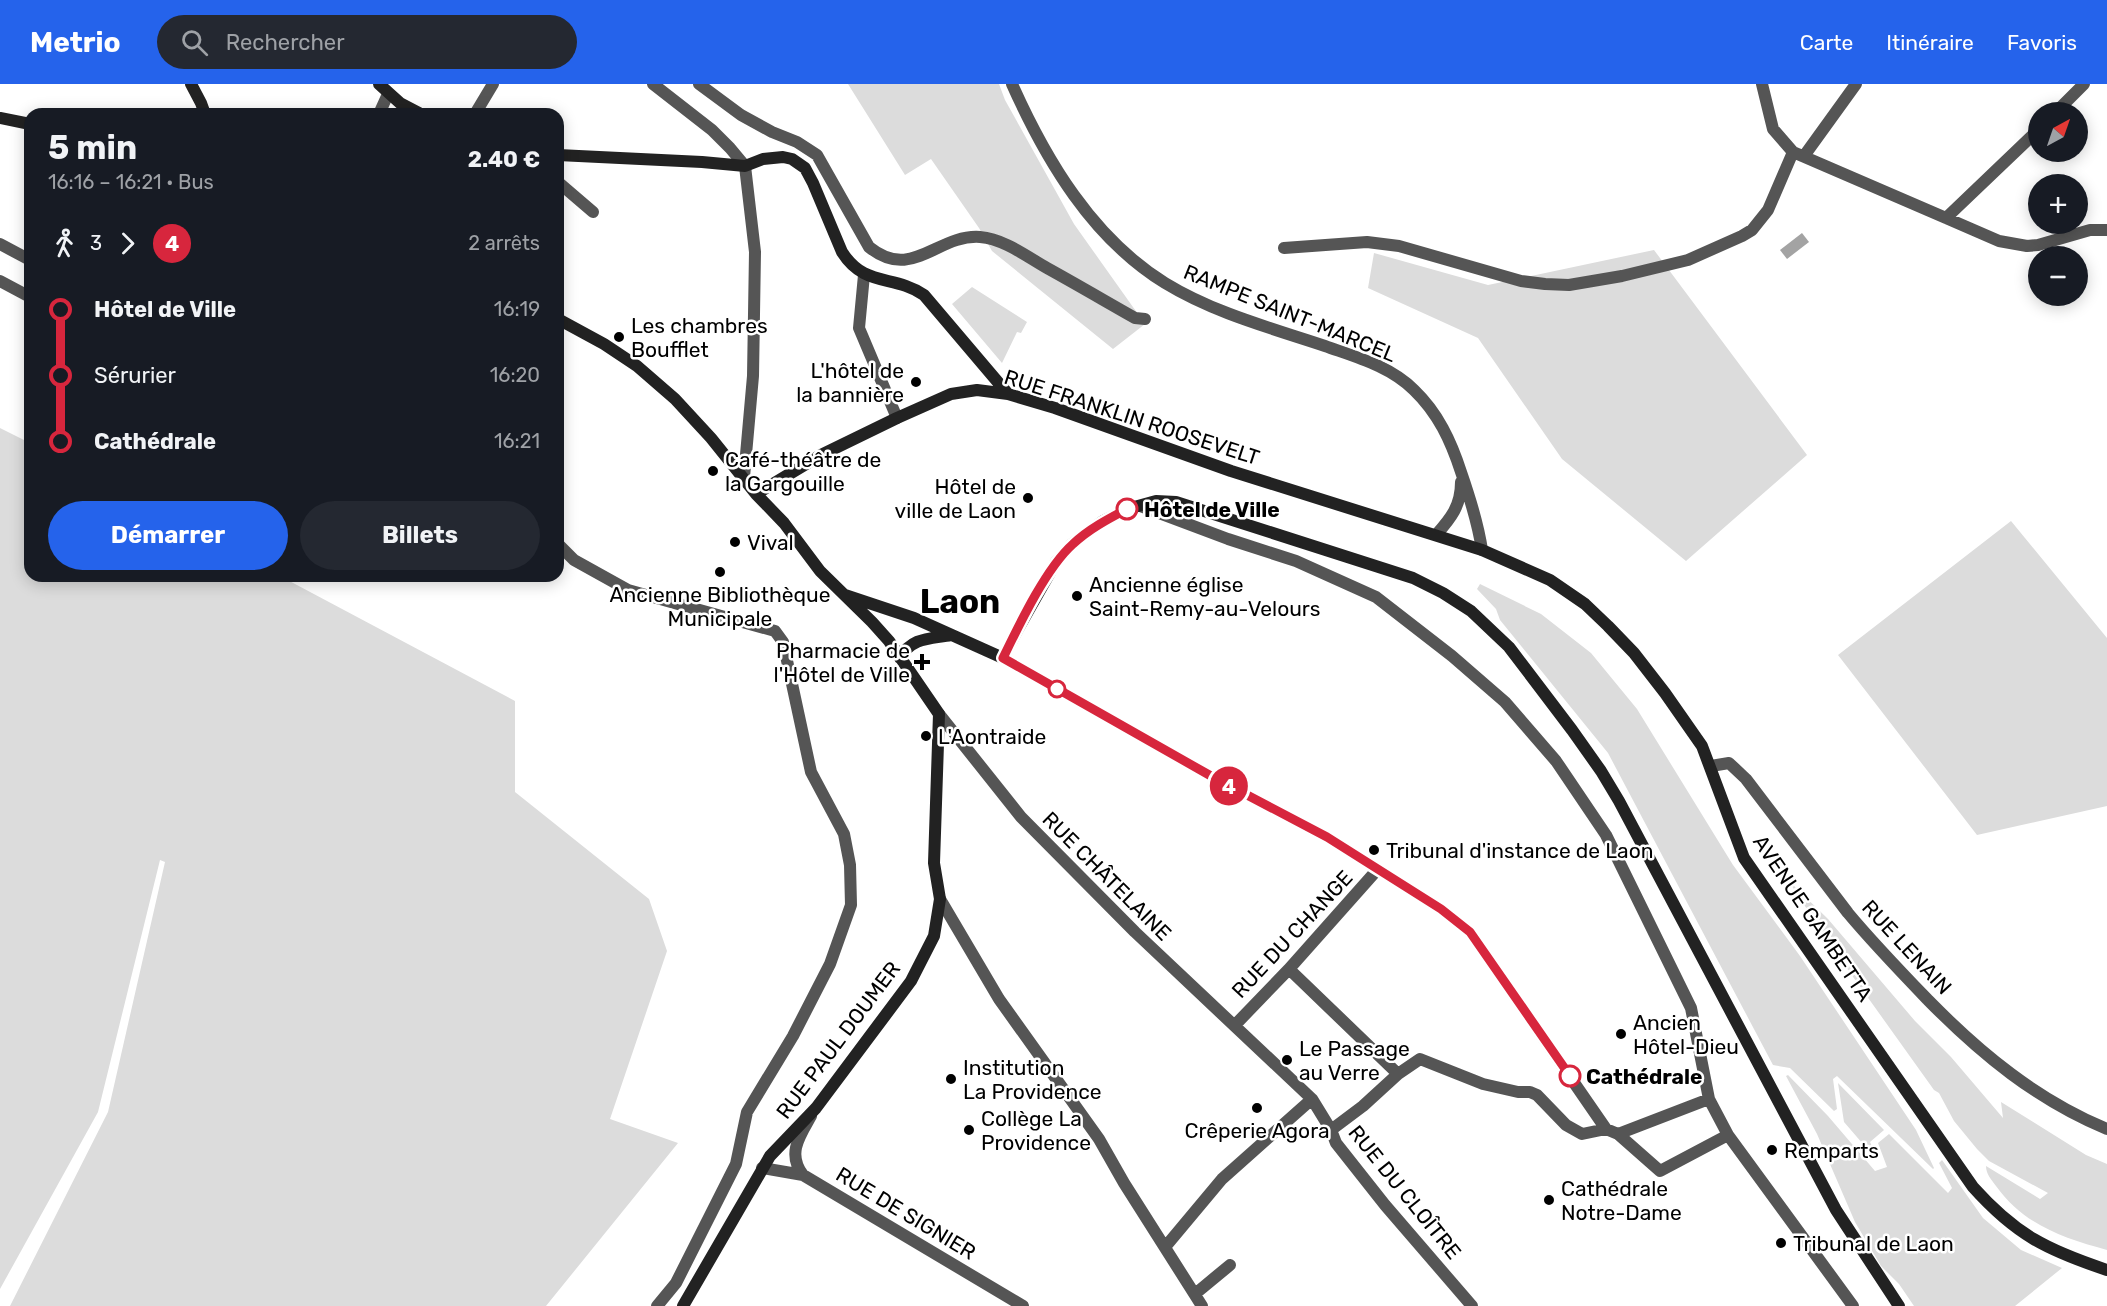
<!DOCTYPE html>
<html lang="fr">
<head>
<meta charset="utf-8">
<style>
	body { margin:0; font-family:Rubik,sans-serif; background:#242831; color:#f1f3f6; height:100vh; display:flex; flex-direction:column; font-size:22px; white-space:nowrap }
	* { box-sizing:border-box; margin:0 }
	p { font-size:20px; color:#9ea1a6 }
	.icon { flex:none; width:33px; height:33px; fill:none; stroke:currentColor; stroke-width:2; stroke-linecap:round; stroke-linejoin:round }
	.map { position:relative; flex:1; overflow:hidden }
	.panel { position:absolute; left:24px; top:24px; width:540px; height:474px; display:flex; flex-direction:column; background:#171b24; border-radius:18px; box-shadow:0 3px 15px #0003 }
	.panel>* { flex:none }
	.badge { padding:0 12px; border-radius:20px; font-size:21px; line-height:39px }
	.needle { width:39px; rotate:40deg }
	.controls { position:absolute; left:2028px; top:18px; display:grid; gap:12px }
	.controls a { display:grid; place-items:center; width:60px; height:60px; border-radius:50%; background:#171b24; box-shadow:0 3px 15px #0003; font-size:30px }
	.map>.badge { position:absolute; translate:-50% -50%; box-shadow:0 0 0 3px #fff }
	.legs { display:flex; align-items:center; gap:9px; height:66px; padding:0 24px; font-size:20px }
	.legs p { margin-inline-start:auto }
	.headline { display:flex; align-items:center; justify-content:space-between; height:102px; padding:0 24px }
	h1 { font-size:33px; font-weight:700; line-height:45px }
	.primary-button { display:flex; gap:12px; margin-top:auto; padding:12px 24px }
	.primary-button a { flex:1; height:69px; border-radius:36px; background:#2563eb; color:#fff; font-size:24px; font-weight:700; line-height:69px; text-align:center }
	.primary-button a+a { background:#242831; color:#f1f3f6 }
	ul { padding:0 24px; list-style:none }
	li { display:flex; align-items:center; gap:21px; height:66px; font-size:22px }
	li i { display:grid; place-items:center; width:9px; height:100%; margin:0 8px; background:currentColor }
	li i::after { content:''; width:15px; height:15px; margin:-8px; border:4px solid; border-radius:50%; background:#171b24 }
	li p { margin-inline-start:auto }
	li:first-child i { background:linear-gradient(#0000 50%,currentColor 0) }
	li:last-child i { background:linear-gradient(currentColor 50%,#0000 0) }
	header { display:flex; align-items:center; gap:36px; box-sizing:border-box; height:84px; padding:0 30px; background:#2563eb; color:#fff }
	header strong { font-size:28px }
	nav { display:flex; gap:33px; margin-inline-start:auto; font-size:21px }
	.search { width:420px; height:54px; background:#242831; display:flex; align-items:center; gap:15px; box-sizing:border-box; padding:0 21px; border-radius:33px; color:#9ea1a6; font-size:22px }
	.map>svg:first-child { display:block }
</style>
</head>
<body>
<header>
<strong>Metrio</strong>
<div class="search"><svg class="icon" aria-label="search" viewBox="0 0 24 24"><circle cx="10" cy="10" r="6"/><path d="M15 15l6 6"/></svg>Rechercher</div>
<nav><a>Carte</a><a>Itinéraire</a><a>Favoris</a></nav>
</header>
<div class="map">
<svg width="2107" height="1222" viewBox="0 0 2107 1222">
	<rect width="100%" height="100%" fill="#fff"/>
	<!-- green -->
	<path fill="#dcdcdc" d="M848,0h151l6,16 69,124 71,100 -32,25 -121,-98 -13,-23 -48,-69 -26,16z
		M1654,166l153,205 -121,106 -124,-102 -84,-121 -110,-50 6,-35 114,32z
		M972,203l55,35 -6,11 -4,-1 -15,31 -50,-59z
		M0,344l30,15v133h250l235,125v91l134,107 18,52 -57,168 68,24 -132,163h-536l98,-194 57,-250 -5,-2 -62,252 -98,177z
		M2011,437l96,117v168l-130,29 -139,-180z
		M1480,500l61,30 50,39 46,56 96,156 67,91 116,174 18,38 -1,1 -96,-93 -4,3 4,30 -3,2 -44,-43 -17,-3 -165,-312 -108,-133 -4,-11 -19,-20z
		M1788,796l40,39 87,102 36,36 52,61 -2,-16 85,53 21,9v86c-44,-12 -83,-25 -111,-64 -5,-7 -10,-12 -10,-20l54,33 8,-6 -59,-32 -12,-12 -23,-28 -15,-28 -5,-3 -103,-144z
		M1788,991l40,41 47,55 12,-4 -9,-24 11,-9 59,59 4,-5 -13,-25 3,-3 41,58 38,32 41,18 -47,38h-101l-15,-22 -18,-18 -26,-44 -38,-88 -31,-58z
		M1838,999l46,47 -14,12 7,15 -2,1 -31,-36z"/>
	<!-- water -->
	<path fill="#a3a3a3" d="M1802,149l7,9 -22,17 -7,-9z"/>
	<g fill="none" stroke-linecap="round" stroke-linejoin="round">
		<!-- street -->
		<path stroke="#555" stroke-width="12" d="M653,0l59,46 18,18 15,18 10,86 -2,124 -9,101
			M699,0l42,31 31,17 25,10 20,13 52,92c43,35 68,-13 111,-10 24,2 46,19 67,31 29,16 58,33 88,50l10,1
			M1012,0c34,76 80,154 153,199 49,30 106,45 160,63 31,11 65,20 89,44 24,23 37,51 47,82 9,26 17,51 21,78
			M1762,0l11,45 20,23 153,66 53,23 28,5 11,-1 52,-15h17
			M2056,28l28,-28
			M379,30l9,-20
			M475,30l18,-30
			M1804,72l52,-72
			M558,98l35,30
			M1946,134l92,-88
			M0,160l30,16
			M1284,164l83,-6 32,4 122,35 24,3 24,1 53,-9 66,-16 54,-24 10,-6 16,-20 25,-58
			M864,191l-5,53 38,90
			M0,197l30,16
			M1140,422l88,33 68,22 80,36 76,59 53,46 51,59 50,74 85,173 18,91 19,36 -68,36 -42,-37 -12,-5 -24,5 -16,-9 -29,-30 -7,-3h-12l-35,-8 -63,-25 -22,15 -109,-105
			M1436,451c15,-17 25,-29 25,-53
			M558,460l16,16 54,30 147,41 8,11 28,130 33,62 6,31 1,40 -21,59 -37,72 -46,76 -11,52 -60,119 -19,23
			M1073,614l138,78 116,61 114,72 29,23 136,197
			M939,630l82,103 114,115 177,167 19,31 5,13 49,62 87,101
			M1711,682l18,-3 17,16c34,45 68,90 102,134 25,30 53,59 80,87 53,54 109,100 179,129
			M940,815l59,100 100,140 25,44 78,123
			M1235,941l54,-56 88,-99
			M1331,1046l32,-24 35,-32
			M1618,1050l91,-35
			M1728,1051l125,171
			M762,1084l41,7 220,131
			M803,1091c-16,-21 -4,-38 8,-59
			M1166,1162l56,-67 90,-80
			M1195,1210l35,-29"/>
		<!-- secondary -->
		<path stroke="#222" stroke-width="12" d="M191,0l10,19 4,11
			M379,0l21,19 21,11
			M0,34l30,6
			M558,71l144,7 43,4 18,-7 20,-2 9,2 13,9 8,15 29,69c23,36 51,22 82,43l84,99
			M558,235l46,25 33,22 38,33 36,39 45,56 28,29 36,48 52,51 17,19 50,73 -5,149 6,36 -6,37 -23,45 -95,127 -46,48 -87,150
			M756,410l65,-39 76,-37 54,-24 26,-4 31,4 47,14 176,63 251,79 68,30 35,24 23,22 26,27 31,40 37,53 42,112 229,329c43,48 74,63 134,83
			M845,511l69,23 89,40 15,-29 38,-67 16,-18 31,-23 24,-12 29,-8 20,1 237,76 30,15 28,18 38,36 63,83 29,41 18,30 217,409 63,96
			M900,574c12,-21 30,-19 51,-23"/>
	</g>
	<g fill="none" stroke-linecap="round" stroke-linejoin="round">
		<!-- line-1 casing -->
		<g stroke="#fff" stroke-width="14">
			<path id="line-1" d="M1127,425c-19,10 -38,20 -54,35 -27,24 -54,81 -70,114l208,118 116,61 114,72 29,23 100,144"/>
		</g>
		<!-- line-1 -->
		<use href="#line-1" stroke="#d7263d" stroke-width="9"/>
	</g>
	<!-- markers -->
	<g fill="#000" stroke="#fff" stroke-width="2">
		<circle cx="619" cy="253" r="6"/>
		<circle cx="916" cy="298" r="6"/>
		<circle cx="713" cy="387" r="6"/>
		<circle cx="1028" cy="414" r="6"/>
		<circle cx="735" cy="458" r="6"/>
		<circle cx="720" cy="488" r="6"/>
		<circle cx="1077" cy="512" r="6"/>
		<path d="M919 569h6v6h6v6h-6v6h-6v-6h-6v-6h6z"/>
		<circle cx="926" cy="652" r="6"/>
		<circle cx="1374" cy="766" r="6"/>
		<circle cx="1621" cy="950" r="6"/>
		<circle cx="1287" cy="976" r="6"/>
		<circle cx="951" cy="995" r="6"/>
		<circle cx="1257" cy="1024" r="6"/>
		<circle cx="969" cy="1046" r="6"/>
		<circle cx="1772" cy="1066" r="6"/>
		<circle cx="1549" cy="1116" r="6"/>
		<circle cx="1781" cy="1159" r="6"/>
	</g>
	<g fill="#fff" stroke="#d7263d" stroke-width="3">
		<circle cx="1127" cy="425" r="10"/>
		<circle cx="1057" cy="605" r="8"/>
		<circle cx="1570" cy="992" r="10"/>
	</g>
	<g text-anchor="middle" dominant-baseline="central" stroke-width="5" stroke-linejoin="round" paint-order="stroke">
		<!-- street labels -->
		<g font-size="21" fill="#000" stroke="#fff">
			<text transform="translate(1290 229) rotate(22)">RAMPE SAINT-MARCEL</text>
			<text transform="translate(1132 333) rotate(18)">RUE FRANKLIN ROOSEVELT</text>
			<text transform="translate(1107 792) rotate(45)">RUE CHÂTELAINE</text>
			<text transform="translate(1813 834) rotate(56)">AVENUE GAMBETTA</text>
			<text transform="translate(1292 850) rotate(-47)">RUE DU CHANGE</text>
			<text transform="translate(1907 863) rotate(47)">RUE LENAIN</text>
			<text transform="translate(838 956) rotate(-53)">RUE PAUL DOUMER</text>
			<text transform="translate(1405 1108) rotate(51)">RUE DU CLOÎTRE</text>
			<text transform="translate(906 1129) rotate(31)">RUE DE SIGNIER</text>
		</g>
		<!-- poi labels -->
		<g font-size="21" fill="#000" stroke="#fff" text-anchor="start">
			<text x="631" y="241">Les chambres<tspan x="631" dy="24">Boufflet</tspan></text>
			<text x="904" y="286" text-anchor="end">L'hôtel de<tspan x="904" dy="24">la bannière</tspan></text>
			<text x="725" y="375">Café-théâtre de<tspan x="725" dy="24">la Gargouille</tspan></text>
			<text x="1016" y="402" text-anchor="end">Hôtel de<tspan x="1016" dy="24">ville de Laon</tspan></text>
			<text x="747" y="458">Vival</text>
			<text x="1089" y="500">Ancienne église<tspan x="1089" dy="24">Saint-Remy-au-Velours</tspan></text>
			<text x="720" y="510" text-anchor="middle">Ancienne Bibliothèque<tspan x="720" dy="24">Municipale</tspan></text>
			<text x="910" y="566" text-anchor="end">Pharmacie de<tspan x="910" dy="24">l'Hôtel de Ville</tspan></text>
			<text x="938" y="652">L'Aontraide</text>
			<text x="1386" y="766">Tribunal d'instance de Laon</text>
			<text x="1633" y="938">Ancien<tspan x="1633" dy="24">Hôtel-Dieu</tspan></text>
			<text x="1299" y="964">Le Passage<tspan x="1299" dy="24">au Verre</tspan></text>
			<text x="963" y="983">Institution<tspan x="963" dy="24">La Providence</tspan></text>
			<text x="981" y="1034">Collège La<tspan x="981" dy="24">Providence</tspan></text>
			<text x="1257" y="1046" text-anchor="middle">Crêperie Agora</text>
			<text x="1784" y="1066">Remparts</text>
			<text x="1561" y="1104">Cathédrale<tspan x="1561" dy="24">Notre-Dame</tspan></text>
			<text x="1793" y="1159">Tribunal de Laon</text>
		</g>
		<!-- stop labels -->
		<g font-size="21" font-weight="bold" fill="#000" stroke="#fff" text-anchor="start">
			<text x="1144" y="425">Hôtel de Ville</text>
			<text x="1586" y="992">Cathédrale</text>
		</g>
		<!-- town labels -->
		<g font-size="33" font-weight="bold" fill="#000" stroke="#fff">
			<text x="960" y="517">Laon</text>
		</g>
	</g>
</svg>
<div class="controls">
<a><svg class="needle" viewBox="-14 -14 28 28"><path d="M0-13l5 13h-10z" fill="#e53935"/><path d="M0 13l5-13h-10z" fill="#9ea1a6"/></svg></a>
<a>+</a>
<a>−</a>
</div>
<b class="badge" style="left:1229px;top:702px;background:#d7263d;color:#fff">4</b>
<section class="panel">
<div class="headline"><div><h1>5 min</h1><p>16:16 – 16:21 · Bus</p></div><b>2.40 €</b></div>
<div class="legs"><svg class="icon" aria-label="walk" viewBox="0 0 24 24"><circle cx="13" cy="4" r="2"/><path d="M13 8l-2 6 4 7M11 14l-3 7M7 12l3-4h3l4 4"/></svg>3<svg class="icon" aria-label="forward" viewBox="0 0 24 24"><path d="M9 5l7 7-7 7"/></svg><b class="badge" style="background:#d7263d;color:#fff">4</b><p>2 arrêts</p></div>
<ul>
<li><i style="color:#d7263d"></i><b>Hôtel de Ville</b><p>16:19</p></li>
<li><i style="color:#d7263d"></i><span>Sérurier</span><p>16:20</p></li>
<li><i style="color:#d7263d"></i><b>Cathédrale</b><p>16:21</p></li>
</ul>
<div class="primary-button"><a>Démarrer</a><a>Billets</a></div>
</section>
</div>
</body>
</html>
